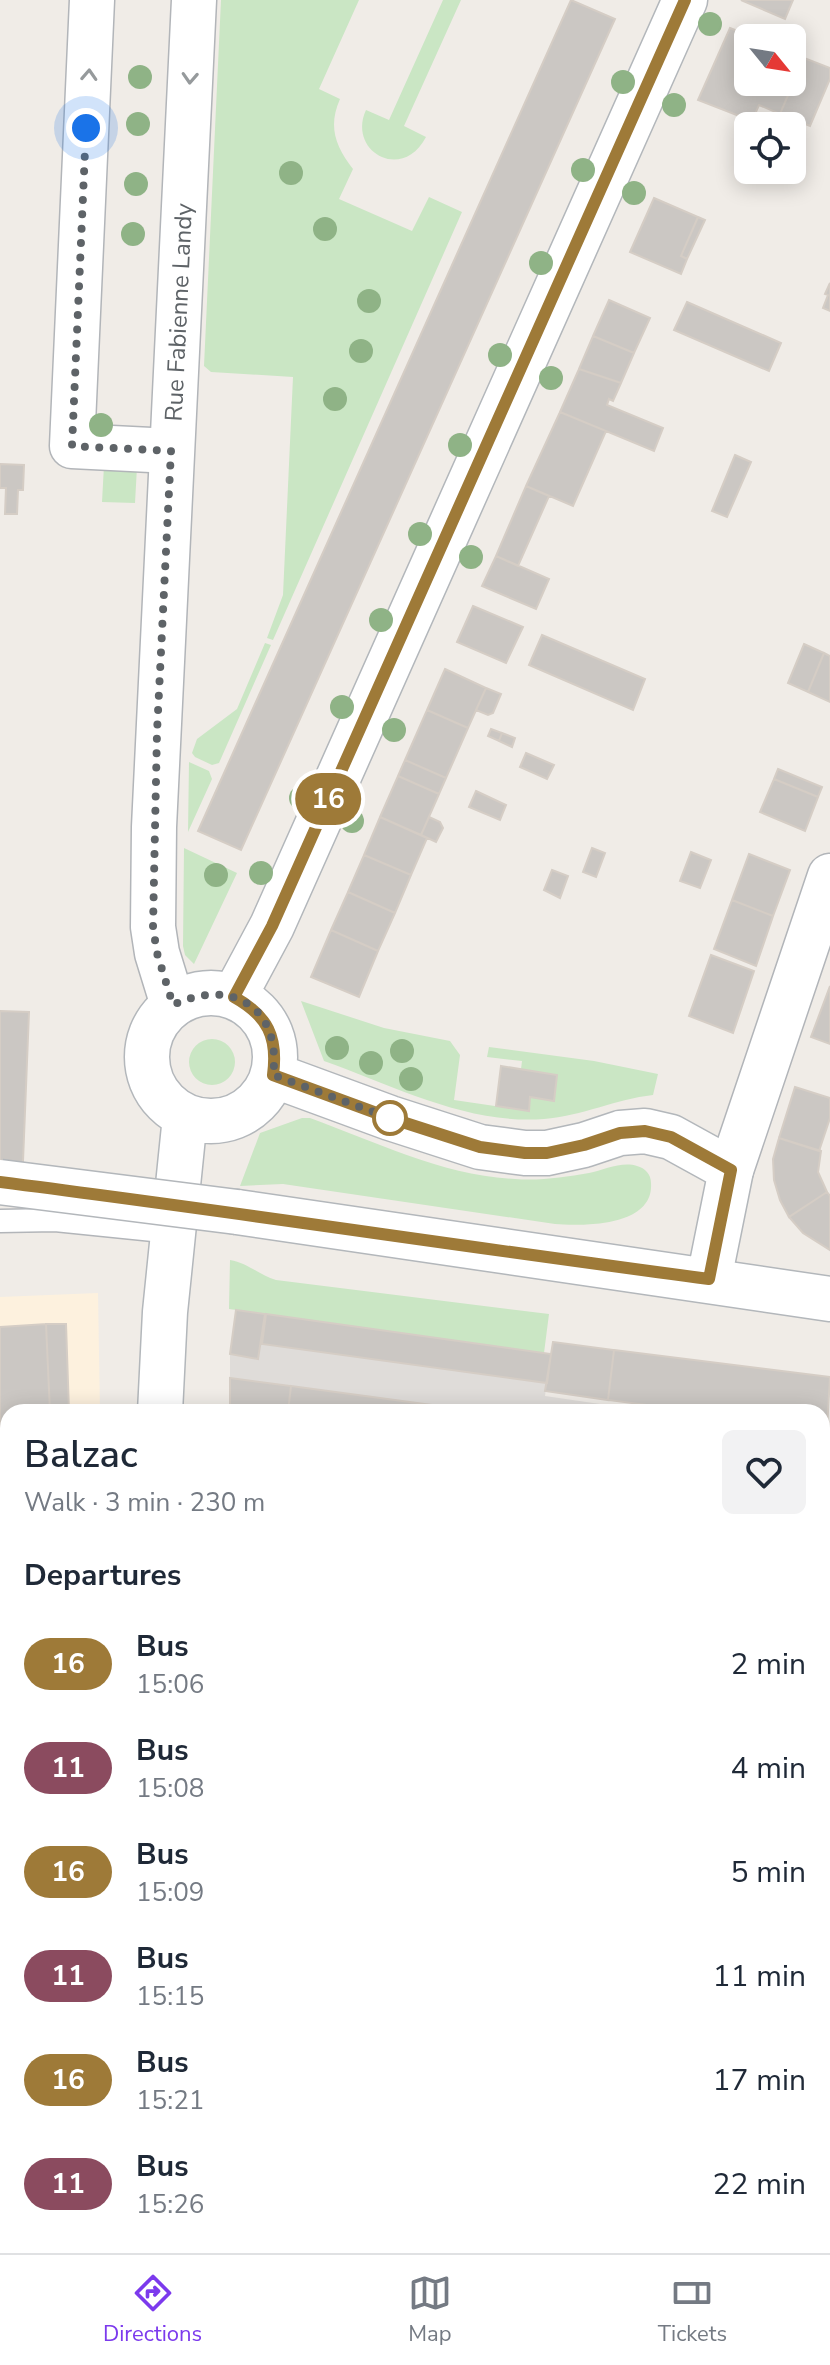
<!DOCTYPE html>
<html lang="en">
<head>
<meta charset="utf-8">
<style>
	body { margin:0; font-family:"Nunito Sans",sans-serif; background:#f2f2f3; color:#1f2937; height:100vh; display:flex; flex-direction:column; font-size:30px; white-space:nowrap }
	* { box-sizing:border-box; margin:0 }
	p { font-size:26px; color:#747a83 }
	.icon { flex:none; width:44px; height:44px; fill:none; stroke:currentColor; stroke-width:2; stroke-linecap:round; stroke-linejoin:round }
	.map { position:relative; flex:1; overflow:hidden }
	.details { position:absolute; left:0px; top:1404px; width:830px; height:850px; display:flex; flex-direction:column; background:#fff; border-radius:24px 24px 0 0; box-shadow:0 4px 20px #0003 }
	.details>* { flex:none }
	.badge { padding:0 16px; border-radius:26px; font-size:28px; line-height:52px }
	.needle { width:52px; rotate:120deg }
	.fabs { position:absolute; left:734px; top:24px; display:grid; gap:16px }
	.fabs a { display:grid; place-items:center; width:72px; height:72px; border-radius:12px; background:#fff; box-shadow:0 4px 20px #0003; font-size:40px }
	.you { position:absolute; width:40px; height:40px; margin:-20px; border:6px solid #fff; border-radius:50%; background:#1a73e8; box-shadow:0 0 0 12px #1a73e833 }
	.map>.badge { position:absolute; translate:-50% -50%; box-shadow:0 0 0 4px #fff }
	h2 { padding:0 24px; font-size:30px; line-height:72px }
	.round { display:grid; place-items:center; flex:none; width:84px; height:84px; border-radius:12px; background:#f2f2f3 }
	.overview { display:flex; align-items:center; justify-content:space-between; height:136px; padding:0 24px }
	h1 { font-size:38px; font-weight:600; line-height:60px }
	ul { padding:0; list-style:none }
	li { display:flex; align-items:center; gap:24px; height:104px; padding:0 24px }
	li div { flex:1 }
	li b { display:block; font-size:30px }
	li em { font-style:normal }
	li .badge { min-width:88px; font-weight:700; text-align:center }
	.tab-bar { display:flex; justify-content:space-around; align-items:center; height:112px; border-top:2px solid #e0e1e3; background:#fff; font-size:22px; color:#747a83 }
	.tab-bar a { display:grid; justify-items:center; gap:4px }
	.tab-bar .selected { color:#7c3aed }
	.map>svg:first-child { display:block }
</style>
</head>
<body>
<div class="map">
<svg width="830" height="2253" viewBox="0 0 830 2253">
	<rect width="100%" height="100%" fill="#f0ece7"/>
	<!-- commercial -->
	<path fill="#fdf1de" d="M98,1293l2,119h-92v762l-8,1v-878z"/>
	<!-- industrial -->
	<path fill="#dfdcd9" d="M236,1310l315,44 -6,42 62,9 -1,7h-318l2,-26 -60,-8v-24z
		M822,1501l8,1v97l-8,-1z"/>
	<!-- green -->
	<path fill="#cae6c4" d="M221,0h138l-40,89 21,10c-12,27 -5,47 13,70l-14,30 73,32 17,-34 33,15 -189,428 -6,-2 16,-43 10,-218 -82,-5 -7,-6z
		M443,0h18l-57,126 22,11c-24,46 -79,14 -60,-27l23,10z
		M104,465l33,2 -2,36 -33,-1z
		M265,643l6,2 -52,118 -7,2 -17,-8 -3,-4 5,-14 40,-30z
		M189,762l20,9 3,8 -24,53z
		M184,848l53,25 -43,91 -9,-9 -2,-9z
		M301,1001l83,27 66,13 10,14 -6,45 74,11 2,-14 24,3 3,-25 -36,-6 1,-8 -35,-4 2,-10 105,14 64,13 -5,21c-37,4 -71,21 -109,24 -76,6 -150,-33 -220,-58z
		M189 1062a23 23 0 1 1 46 0a23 23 0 1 1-46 0Z
		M302,1118h8c66,24 134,58 205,61 25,2 50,-2 74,-6 15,-3 33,-12 48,-7 8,2 14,8 14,17 3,44 -69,43 -96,41l-272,-40 -43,2 20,-53z
		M230,1260c18,3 29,15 46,20l273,34 -5,39 -315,-44z"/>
	<!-- building -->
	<path fill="#cbc7c3" stroke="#d5cdc5" stroke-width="2" d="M571,0l44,19 -374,831 -43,-19z
		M741,0h52l-8,19z
		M730,28l25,10h-7v44h44v-29l12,5 -24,56 -21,-9 -7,16 -54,-21z
		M804,58l26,10v11l-20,47 -30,-12z
		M654,198l44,19 -17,39 6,3 -6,15 -51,-22z
		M698,217l7,3 -18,39 -6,-3z
		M830,283v28l-7,-3 5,-13 -3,-1z
		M609,300l41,18 -16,35 -41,-17z
		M687,302l94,41 -12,28 -95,-41z
		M593,336l41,17 -13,30 -42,-14z
		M579,369l42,14 -8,18 -4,-2 -2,6 56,23 -9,23 -94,-39z
		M560,412l46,19 -33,75 -47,-20z
		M735,455l16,7 -24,55 -15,-6z
		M0,464l24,1 -1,25h-5l-1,24h-12l1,-26h-6z
		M526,486l23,10 -31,70 -22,-10z
		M496,556l53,23 -13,30 -54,-23z
		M473,606l50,21 -17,36 -49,-21z
		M542,635l103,44 -12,31 -104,-45z
		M804,644l20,9 -16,39 -20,-9z
		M824,653l6,3v46l-22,-10z
		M445,669l41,19 -18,40 -41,-18z
		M486,688l15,6 -8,19 -5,2 -12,-5z
		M427,710l41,18 -22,50 -41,-18z
		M491,729l11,4 -3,8 -11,-5z
		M502,733l13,5 -3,9 -13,-6z
		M526,753l28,12 -7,14 -27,-12z
		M405,760l41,18 -7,16 -41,-18z
		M778,769l44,18 -4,10 -44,-18z
		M398,776l41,18 -18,41 -41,-18z
		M774,779l44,18 -13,34 -45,-19z
		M476,791l30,14 -6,15 -31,-13z
		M380,817l47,21 -16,37 -47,-20z
		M429,817l11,5 3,6 -7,14 -15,-7z
		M592,848l13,5 -9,24 -13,-5z
		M691,852l20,8 -11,28 -20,-7z
		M749,854l41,16 -17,46 -41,-16z
		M364,855l47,20 -16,38 -47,-21z
		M552,870l16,6 -8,22 -16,-8z
		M348,892l47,21 -17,38 -47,-21z
		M732,900l41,16 -17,50 -42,-17z
		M331,930l47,21 -19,46 -48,-20z
		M711,955l43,16 -21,62 -44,-17z
		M830,986v58l-19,-7z
		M0,1011l29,1 -7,174h-22z
		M501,1066l56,9 -3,26 -24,-4 -1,14 -33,-5z
		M795,1087l35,11v20l-11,33 -40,-13z
		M779,1138l42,13 -3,21 9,20 -38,25 -9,-17 -6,-20 -1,-21z
		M827,1192l3,4v54l-27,-17 -14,-16z
		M236,1310l29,4 -7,45 -28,-5z
		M266,1314l285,40 -4,29 -285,-39z
		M46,1324h20l3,88h-19z
		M46,1324l4,88h-42v137h-8v-222z
		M553,1342l61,8 -6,50 -63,-9z
		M614,1350l216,27 -3,52 -5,-1v-16h-121l-93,-12z
		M230,1378l61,8 -3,26h-58z
		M291,1386l193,26h-196z
		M822,1501h5l-4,28h-1z
		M8,2041v84l-8,-1v-78l7,-1z
		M0,2212h8v34h28v5l-36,2z
		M349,2246h48l-1,7 -48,-3z
		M397,2246h48l-1,7h-48z
		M445,2246h56l-1,7h-56z
		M501,2246h54l-1,7h-54z
		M555,2246h56l-1,7h-56z
		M632,2246h34l-1,7h-34z
		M714,2246h58l-1,7h-58z"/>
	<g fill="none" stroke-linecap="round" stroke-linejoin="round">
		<!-- lane casing -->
		<g stroke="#b2b5b9" stroke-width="25">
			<path id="lane" d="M0,1221l55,-1 118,12"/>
		</g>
		<!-- street casing -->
		<g stroke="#b2b5b9" stroke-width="47">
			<g id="street">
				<path d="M92,0l-20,446 99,5"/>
				<path id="s1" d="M173,1005l-16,-52 -4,-26 1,-100 40,-827"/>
				<path d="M731,1170l99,-294"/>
				<path d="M822,1727l8,2"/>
			</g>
		</g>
		<!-- secondary casing -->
		<g stroke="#b3b7bb" stroke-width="47">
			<path id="secondary" d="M147 1057a64 64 0 1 1 128 0a64 64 0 1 1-128 0Z
				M234,997l38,-71 413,-926
				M273,1075l117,43 90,29 45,6h22l37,-8 36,-12 25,-2 26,6 60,33 -22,109
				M237,1212l593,87
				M160,1412l5,-100 20,-195
				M193,2246l1,7"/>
		</g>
		<!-- lane -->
		<use href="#lane" stroke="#fff" stroke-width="22"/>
		<!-- street -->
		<use href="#street" stroke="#fff" stroke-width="44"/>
		<!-- secondary -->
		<use href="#secondary" stroke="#fff" stroke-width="44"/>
		<!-- secondary-bridge casing -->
		<g stroke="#b3b7bb" stroke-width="47" stroke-linecap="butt">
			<path id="secondary-bridge" d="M0,1182l237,30"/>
		</g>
		<!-- secondary-bridge -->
		<use href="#secondary-bridge" stroke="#fff" stroke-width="44"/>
	</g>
	<!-- trees -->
	<g fill="#8fb386">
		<circle cx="710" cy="24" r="12"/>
		<circle cx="140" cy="77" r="12"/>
		<circle cx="623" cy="82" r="12"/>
		<circle cx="674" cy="105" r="12"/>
		<circle cx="138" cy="124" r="12"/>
		<circle cx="583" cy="170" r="12"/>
		<circle cx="291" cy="173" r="12"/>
		<circle cx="136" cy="184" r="12"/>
		<circle cx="634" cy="193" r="12"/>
		<circle cx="325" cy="229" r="12"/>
		<circle cx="133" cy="234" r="12"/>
		<circle cx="541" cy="263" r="12"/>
		<circle cx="369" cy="301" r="12"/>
		<circle cx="361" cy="351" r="12"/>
		<circle cx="500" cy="355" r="12"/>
		<circle cx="551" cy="378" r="12"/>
		<circle cx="335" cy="399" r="12"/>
		<circle cx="101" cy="425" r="12"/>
		<circle cx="460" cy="445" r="12"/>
		<circle cx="420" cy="534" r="12"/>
		<circle cx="471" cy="557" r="12"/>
		<circle cx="381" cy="620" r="12"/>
		<circle cx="342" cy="707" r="12"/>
		<circle cx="394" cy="730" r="12"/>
		<circle cx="301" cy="798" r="12"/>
		<circle cx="352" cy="821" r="12"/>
		<circle cx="261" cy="873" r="12"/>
		<circle cx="216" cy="875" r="12"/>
		<circle cx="337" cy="1048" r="12"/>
		<circle cx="402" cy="1051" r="12"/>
		<circle cx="371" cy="1063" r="12"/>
		<circle cx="411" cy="1079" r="12"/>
	</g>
	<!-- one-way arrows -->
	<defs><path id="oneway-chevron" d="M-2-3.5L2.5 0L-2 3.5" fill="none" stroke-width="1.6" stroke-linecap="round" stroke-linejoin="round" transform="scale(2)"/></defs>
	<g stroke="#969a9c">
		<use href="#oneway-chevron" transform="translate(89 75) rotate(-87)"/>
		<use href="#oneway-chevron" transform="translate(190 78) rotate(93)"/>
	</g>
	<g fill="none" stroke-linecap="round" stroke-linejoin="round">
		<!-- line casing -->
		<g stroke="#fff" stroke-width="18">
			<path id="line" d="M0,1182c237,30 472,66 709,97l22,-109 -60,-33 -26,-6 -25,2 -36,12 -37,8h-22l-45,-6 -90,-29 -117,-43c5,-38 -5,-59 -39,-78l38,-71 413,-926"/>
		</g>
		<!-- line -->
		<use href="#line" stroke="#9e7a38" stroke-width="12"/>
		<!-- walk -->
		<path stroke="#5e6367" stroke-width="8" stroke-dasharray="0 14.4" d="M86,128l-14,318 99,5 -14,281 -4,195 4,26 16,52c59,-28 109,3 100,70l117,43"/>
	</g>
	<!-- markers -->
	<circle fill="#fff" stroke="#9e7a38" stroke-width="4" cx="390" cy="1118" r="16"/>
	<g text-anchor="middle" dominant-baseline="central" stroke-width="7" stroke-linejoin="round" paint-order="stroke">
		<!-- street labels -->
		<g font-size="24" fill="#5e6367" stroke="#fff">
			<text stroke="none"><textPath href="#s1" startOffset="696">Rue Fabienne Landy</textPath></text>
		</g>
	</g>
</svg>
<div class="fabs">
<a><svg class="needle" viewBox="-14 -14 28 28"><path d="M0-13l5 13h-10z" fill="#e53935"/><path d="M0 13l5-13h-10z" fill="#747a83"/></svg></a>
<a><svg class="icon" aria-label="locate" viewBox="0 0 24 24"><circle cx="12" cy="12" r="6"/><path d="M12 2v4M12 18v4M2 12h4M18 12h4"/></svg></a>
</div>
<div class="you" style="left:86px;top:128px"></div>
<b class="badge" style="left:328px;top:799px;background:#9e7a38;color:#fff">16</b>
<section class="details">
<div class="overview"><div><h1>Balzac</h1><p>Walk · 3 min · 230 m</p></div><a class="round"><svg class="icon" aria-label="heart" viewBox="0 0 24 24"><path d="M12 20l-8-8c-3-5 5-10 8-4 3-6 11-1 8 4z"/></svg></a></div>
<h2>Departures</h2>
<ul>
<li><span class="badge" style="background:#9e7a38;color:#fff">16</span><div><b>Bus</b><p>15:06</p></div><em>2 min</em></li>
<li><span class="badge" style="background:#8b4b5f;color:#fff">11</span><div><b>Bus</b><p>15:08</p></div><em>4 min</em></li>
<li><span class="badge" style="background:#9e7a38;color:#fff">16</span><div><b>Bus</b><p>15:09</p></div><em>5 min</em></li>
<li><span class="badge" style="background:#8b4b5f;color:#fff">11</span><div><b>Bus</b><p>15:15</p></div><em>11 min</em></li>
<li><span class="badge" style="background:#9e7a38;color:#fff">16</span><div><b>Bus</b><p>15:21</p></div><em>17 min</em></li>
<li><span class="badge" style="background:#8b4b5f;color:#fff">11</span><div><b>Bus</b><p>15:26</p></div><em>22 min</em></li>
</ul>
</section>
</div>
<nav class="tab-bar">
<a class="selected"><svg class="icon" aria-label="directions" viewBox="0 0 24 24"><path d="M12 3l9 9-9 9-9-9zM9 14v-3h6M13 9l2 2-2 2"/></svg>Directions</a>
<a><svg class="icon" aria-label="map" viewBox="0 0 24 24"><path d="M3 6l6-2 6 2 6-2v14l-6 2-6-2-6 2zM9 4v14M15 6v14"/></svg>Map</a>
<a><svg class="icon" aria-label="tickets" viewBox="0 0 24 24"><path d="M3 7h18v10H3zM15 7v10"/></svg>Tickets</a>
</nav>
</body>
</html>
